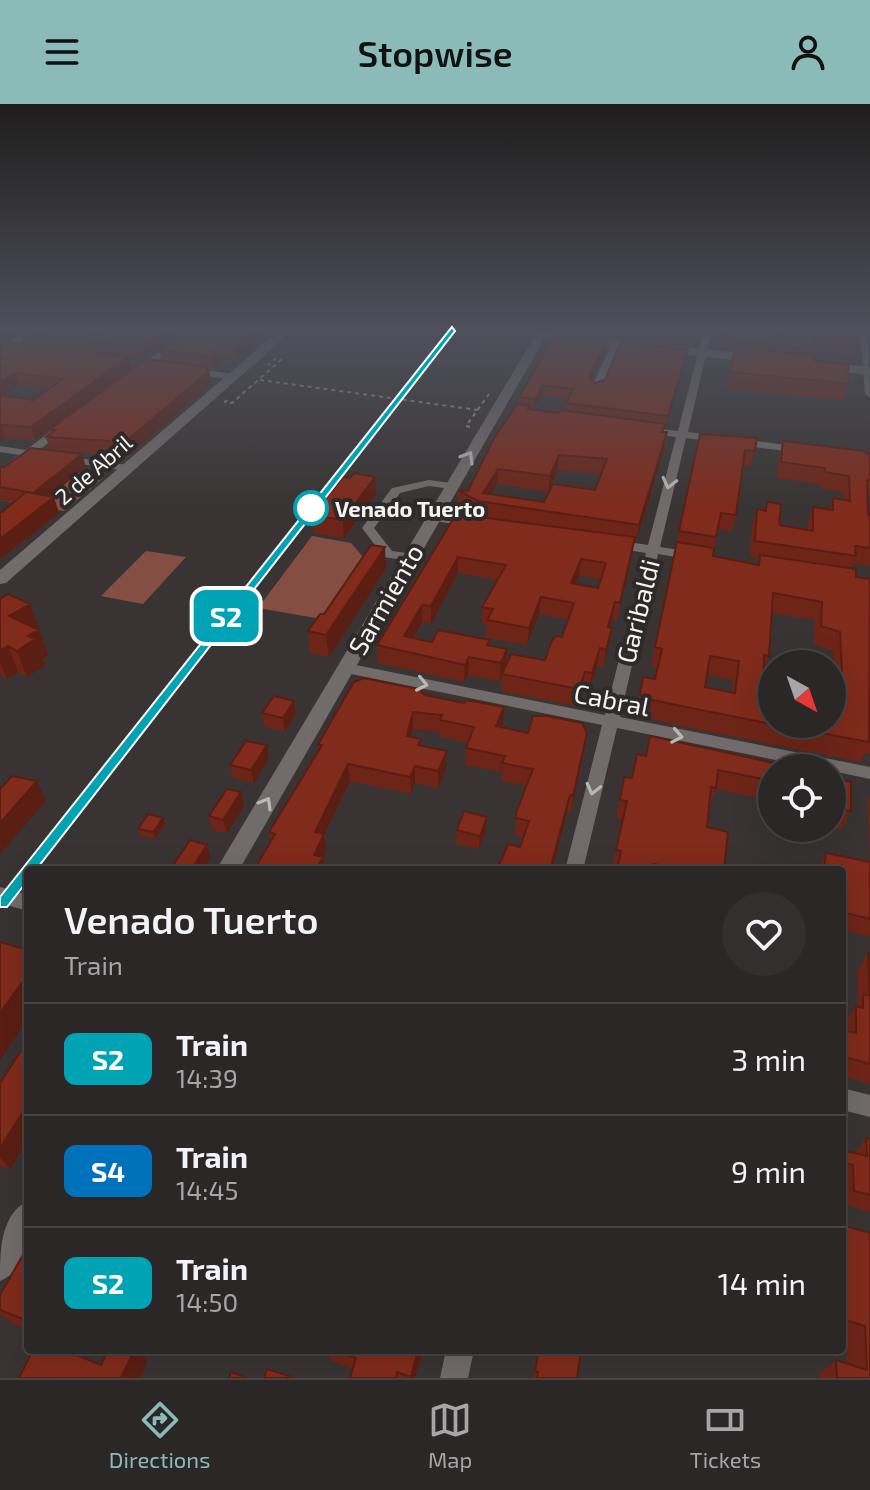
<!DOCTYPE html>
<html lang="en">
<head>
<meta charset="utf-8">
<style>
	body { margin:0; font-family:"Exo 2",sans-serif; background:#332f2e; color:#f1f3f6; height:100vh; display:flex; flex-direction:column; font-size:30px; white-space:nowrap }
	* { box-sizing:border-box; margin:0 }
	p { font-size:26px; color:#a6a5a7 }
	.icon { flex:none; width:44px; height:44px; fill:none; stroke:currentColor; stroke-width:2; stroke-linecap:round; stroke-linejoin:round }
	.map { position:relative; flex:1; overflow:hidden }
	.panel { position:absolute; left:24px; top:762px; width:822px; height:488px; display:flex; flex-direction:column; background:#2b2726; border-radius:8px; box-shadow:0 8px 32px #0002,0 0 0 2px #474443 }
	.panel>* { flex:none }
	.badge { padding:0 16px; border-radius:12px; font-size:28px; line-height:52px }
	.needle { width:52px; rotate:140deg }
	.tools { position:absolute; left:758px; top:546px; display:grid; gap:16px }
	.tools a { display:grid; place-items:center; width:88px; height:88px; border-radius:50%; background:#2b2726; box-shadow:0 8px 32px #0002,0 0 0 2px #474443; font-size:40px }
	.map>.badge { position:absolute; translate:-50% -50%; box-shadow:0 0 0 4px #fff }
	.round { display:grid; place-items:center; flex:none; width:84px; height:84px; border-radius:42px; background:#332f2e }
	.headline { display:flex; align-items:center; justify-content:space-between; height:136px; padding:0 40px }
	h1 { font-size:38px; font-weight:600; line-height:60px }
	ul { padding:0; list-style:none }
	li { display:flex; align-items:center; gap:24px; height:112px; padding:0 40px; border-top:2px solid #474443 }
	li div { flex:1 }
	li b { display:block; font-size:30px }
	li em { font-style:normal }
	li .badge { min-width:88px; font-weight:700; text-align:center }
	header { display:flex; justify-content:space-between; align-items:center; height:104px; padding:0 40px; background:#8bbbb9; color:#111; font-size:36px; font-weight:600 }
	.dock { display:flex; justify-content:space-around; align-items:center; height:112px; border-top:2px solid #474443; background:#2b2726; font-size:22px; color:#a6a5a7 }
	.dock a { display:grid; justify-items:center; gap:4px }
	.dock .active { color:#8bbbb9 }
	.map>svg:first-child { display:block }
</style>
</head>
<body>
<header><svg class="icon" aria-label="menu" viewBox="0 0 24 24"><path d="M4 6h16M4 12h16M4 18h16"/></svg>Stopwise<svg class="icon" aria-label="person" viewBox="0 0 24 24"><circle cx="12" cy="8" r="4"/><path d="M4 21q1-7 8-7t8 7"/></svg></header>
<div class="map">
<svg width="870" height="1274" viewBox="0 0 870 1274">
	<rect width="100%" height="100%" fill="#393433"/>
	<!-- green -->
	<path fill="#854e43" d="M33,359l66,10 4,5 -39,33 -64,-11v-13z
		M312,432l39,7 19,22 -37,56 -75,-13z
		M146,447l40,6 -43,47 -42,-8z"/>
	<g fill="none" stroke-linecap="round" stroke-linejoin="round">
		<!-- path -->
		<path stroke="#999594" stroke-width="2" stroke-dasharray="4 4" stroke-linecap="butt" d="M260,276l218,30
			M227,296l-2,2 7,1 49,-43 -6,-1 -7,6
			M470,323l-4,-1 23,-32"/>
		<!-- minor -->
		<path fill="#716c6b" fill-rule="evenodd" d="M29,225h11l-40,25v-7z
			M190,225h10l-58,44h-6v-4z
			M704,225h8l-24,103 113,15 5,3 -5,3 -115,-15 -26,109 34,5 6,4 -6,4 -36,-6 -38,163 250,50v12l-38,-8v-3h-16l-199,-40 -34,142h-18l37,-145 -256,-52 -7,-5 7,-5 259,52 41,-162 -31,-5 -6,-4 6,-4 33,5 28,-108 -31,-4 -5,-3 5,-3 33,4z
			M860,225h8l2,68 -5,-3z
			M616,236l4,3 -19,45 -8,2 -2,-2 21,-45z
			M188,264l46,6 5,3 -5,3 -49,-7v-4z
			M59,321l9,2 -31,25 1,4 -8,1 -30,20v-8l19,-14 -19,-3v-6l26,4z
			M65,352l62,9 6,3 -6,3 -66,-10v-4z
			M429,376l22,3 6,3 -6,3 -22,-3 -29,7 -26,35 18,23 21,3 2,3 -6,4 -25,-4 -22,-29 30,-40z
			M432,409l41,6 6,4 -6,4 -45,-7 -2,-3z
			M0,783l28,8v16l-28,-8z
			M842,984l28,7v22l-28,-7z
			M446,1246h28l-6,28h-28z"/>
		<!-- tertiary -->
		<path fill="#716c6b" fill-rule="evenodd" d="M539,225h11l-311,541h-23z
			M28,1097c0,28 4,67 -28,80 0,-29 0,-67 28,-80z"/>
		<!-- secondary -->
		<path fill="#716c6b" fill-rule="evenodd" d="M281,225h13l-288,254 -6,1v-14z
			M541,228l222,23 6,4 -6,4 -226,-24 -2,-3z
			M821,258l49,5v8l-53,-6v-6z"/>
		<!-- rail-far3 -->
		<path stroke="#aeabaa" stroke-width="3" d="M353,350l99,-125"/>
		<!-- rail-far2 -->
		<path stroke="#aeabaa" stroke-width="4" d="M230,507l125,-159"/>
		<!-- rail-far1 -->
		<path stroke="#aeabaa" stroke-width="5" d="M73,705l158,-200"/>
		<!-- rail -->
		<path stroke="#aeabaa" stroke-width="6" d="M0,798l75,-95"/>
	</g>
	<!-- wall -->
	<path fill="#6e2517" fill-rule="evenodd" d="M0,226h23l-19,11h-4z
		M23,226h70l1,3 -1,1 21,3 10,-7h60l-40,29 -120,-16 -4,-11z
		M187,226h84l-34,29 -12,-1 -13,10 -6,-1 3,4 3,13 -84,72 -78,-6 -4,-13 5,-4 -1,-4 112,-68 -2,-11z
		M478,226h32l-7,9 -26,-2z
		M562,226h131l-3,15 -129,-14z
		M722,226l69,5v-5h65l1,19 -3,8 -14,-1v-7l-26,-3 -2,10 3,5 34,23 -6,17 -117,-13 9,-43 -15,-2z
		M607,236l-1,9 -14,31 3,3 93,-34 -22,77h-2l-1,6h4l-2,15 -29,94h-2l-17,79 -5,-1 -2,8 -1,18 -6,22 -6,-1 -8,25 -7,-2 -5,17 -76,-15 1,-17 -2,7 -32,-6 -4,7 -86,-19 -1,-18 99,-129 -19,-10 1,-16 10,1 51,-86v-8zM542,291l27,4 -3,4v8l-7,2 -30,-3v-2l5,1zM558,366l43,4 -6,16 -51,12 -53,-8 6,-10 51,8zM458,469l39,7 -15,27v17l5,1 -1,12 41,8 12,-31 29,5 -6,18 -17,23 -39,6 -17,-21 1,-5 -58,2 -19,-4 9,-16 9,2zM579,471l21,4 -2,9 -22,-4z
		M0,237l128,16 3,12 -96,71 -30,-2 -5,3zM19,281l30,4 -16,11 -30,-4z
		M700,330l55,17 -4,15 -8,-1 -7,50 -4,16 -14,-2 -5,27 45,8 1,-5 -9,-2 2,-31 5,-17 8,1 2,-8 12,23 29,5v-7l5,-16 16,2 4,-11 11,2 -1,-8 -23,-4v-4l-43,-6 2,-22 4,-15 87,14v35l-2,6v19h2v51l-17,-3 -2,5 5,9 14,2v175l-5,-1 -4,9 -185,-37 -36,-9 -4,-3 7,-36 12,2 3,-12 -7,-1zM772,509l43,7 -1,25 19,6 2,40 -63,33 -9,-34 1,-17 5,-17zM707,571l26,5 -1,13 -27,-6z
		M0,363h86l-36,29 9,17 -59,46v-47h2l12,-10 -14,-2z
		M375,373l1,17 -32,44 -30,-5 -2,-18 38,-37z
		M386,464l-57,89 -19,-4 -2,-22 16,-17z
		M0,495l30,5 9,25 -1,1 10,25 -5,4 2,6 -18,12 -9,-5 -11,7 -7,-4z
		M422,589l42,10 40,4 -3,20 83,23 -13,63 -4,-1 -15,58h-55l23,-23 3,-10 -8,-2 1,-22 10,-27 -25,-6 1,-8 -37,-7 1,-17 2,-5 -28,-6v-5l-27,-3 -2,8 10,2v6l25,23 -8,20 -23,-5 -4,11 -61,-13 -26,54 2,16 -3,7 -52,-17 -2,-9 50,-82 -1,-5z
		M294,597l2,13 -11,17 -20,-4 -3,-14z
		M267,641l2,13 -15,25 -21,-5 -3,-13z
		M646,651l126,13v33l-56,-12 -7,18 -2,20 17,43h-108l-4,-2 11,-48 -7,-2 8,-41 8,1z
		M832,674l19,33 -9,18 -10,-2z
		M241,688l3,14 -17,27 -15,-3 -3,-14z
		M870,690v142l-28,-6v-60h-24l8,-17 44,9 -3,-63z
		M487,713l-1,13 -7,19 -23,-5 1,-14z
		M165,720l-10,15 -15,-4 -2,-6z
		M868,849l2,1v130l-28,-8v-46h3v-7l13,-21 -1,-31z
		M0,979l10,86 -10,-3z
		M866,1034l4,1v73l-27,-8 -1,-54 13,3z
		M842,1121l28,8v145h-51v-4l17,-14 11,4 -1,-23 -4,-2z
		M28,1142v84l-15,-6 -13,-10v-19z
		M326,1246h97l-8,28h-65l3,-9 -23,-9z
		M538,1246h43l-4,28h-44z"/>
	<!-- shaded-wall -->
	<path fill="#5a1e13" d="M1,226h22l-19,11z
		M79,226h14l1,3 -10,7 -9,-8z
		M166,226h18l-40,29 -2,-12z
		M257,226h14l-34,29 -2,-12z
		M503,226h7l-7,9z
		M607,236l-1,9 -18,38 1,-10z
		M223,242l2,12 -13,10 -2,-12z
		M688,245l-2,9 -20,68 2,-10z
		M128,253l3,12 -96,71 -4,-13z
		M209,267l3,13 -84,72 -3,-14z
		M15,269l4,12 -19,13v-15z
		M543,281l-1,10 -8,14 1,-10z
		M0,321l5,13 -5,3z
		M667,328l-2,15 -29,94 3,-16z
		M82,350l4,13 -48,39 -5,-13z
		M559,351l-1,15 -10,22 2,-16z
		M498,365l-1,15 -11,19 -3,-10z
		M375,373l1,17 -32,44 -1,-18z
		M54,393l5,16 -59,46v-20z
		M385,443l1,21 -57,89 -3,-22z
		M458,453v16l-27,51v-18z
		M581,455l-2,16 -10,25 2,-17z
		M541,493l-2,17 -12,31 2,-17z
		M615,498l-3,17 -7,25 3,-17z
		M30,500l9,25 -20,12 -10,-25z
		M422,501v17l-16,30 -2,-16z
		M612,524l-3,17 -6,22 3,-17z
		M39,526l9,25 -5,4 2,6 -18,12 -10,-26 11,-15z
		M8,542l10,26 -11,7 -7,-17v-11z
		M600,544l-3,18 -8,25 3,-18z
		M507,545l-1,17 -6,15 1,-18z
		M469,553l-1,18 -4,7 1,-17z
		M585,568l-3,17 -5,17 2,-17z
		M294,597l2,13 -11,17 -2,-13z
		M504,603l-1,17 -8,19 1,-17z
		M413,608v17l-6,24v-17z
		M587,629l-3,17 -13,63 2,-17z
		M267,641l2,13 -15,25 -3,-13z
		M447,647l-1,17 -8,20v-17z
		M348,660l2,17 -26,54 2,16 -3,7 2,12h-9l-2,-15 1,-23z
		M415,662v17l-4,11 -1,-17z
		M37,677l9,20 -46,53v-31z
		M241,688l3,14 -17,27 -4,-13z
		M570,691l-3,17 -15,58h-2z
		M487,713l-1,13 -7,19 1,-13z
		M163,714l2,6 -10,15 -2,-7z
		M207,741l4,13 -8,12h-12z
		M28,870v45l-28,41v-47z
		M28,1000v36l-18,29 -10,-12v-9z
		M134,1246h4l10,10 -8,18h-19z
		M418,1246h5l-8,28h-4z"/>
	<!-- building -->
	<path fill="#802b1b" stroke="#5a1e13" stroke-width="2" fill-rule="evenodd" d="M23,226h56l-4,2 39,5 10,-7h42l-24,17 -122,-15z
		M187,226h70l-22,17 -12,-1 -13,10 -50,-6z
		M651,226h42l-1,4z
		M722,226h32v2l39,4v-6h63l1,19 -14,-2 -1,-7 -28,-3v12l-78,-8 1,-4 -16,-3z
		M555,231l52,5 -18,37 6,6 10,-3 16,-38 67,7 -20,67 -102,-13 7,-14 -30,-4 -8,14 -16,-2z
		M0,237l128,16 -97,70 -31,-2v-30l33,5 30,-21 -48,-6 -15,10z
		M735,243l80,9v5l33,4 1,19 -119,-12z
		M147,255l58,8 4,4 -84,71 -79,-5 9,-7 -5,-1z
		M517,300l13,2 -2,3 31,4 2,-3 104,14 -3,8h5l-28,93 -161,-24 -20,-11 10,1 25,-51zM559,351l48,4 -12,31 -42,-6 -9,18 -61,-9 15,-24 52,7z
		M700,330l57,4 -2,13 -10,-1 -9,65 -15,-2 -5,24 -37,-6z
		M783,337l80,10 7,4v26l-3,-1 1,35h2v33l-15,-2 1,10 -101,-15 2,-32 9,2 1,-9 14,2 -2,21 34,6v-24l20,3v-12l17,3 -1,-25 -24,-4v-4l-44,-6z
		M31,344l51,6 -49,39 -33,-6v-20h4z
		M354,369l21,4 -32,43 -31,-5 31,-38 7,1z
		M26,388l28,5 -54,42v-27h2z
		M456,410l179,23 -15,66 -5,-1 -7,25 4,1 -6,22 -6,-2 -8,25 -7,-1 -6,17 -77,-15 9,-20 34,6 7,-20 4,-4 6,1 12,-34 -33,-6 -12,31 -42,-8 6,-11 -11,-2 24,-42 -48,-8 -27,49 -9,-1 -18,31 28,6 6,-12 52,10 -3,5 20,4 -6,14 -32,-6 -4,8 -88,-20zM581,455l25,4 -8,25 -27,-5z
		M677,438l37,6 -1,8 46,9 1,-10 96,14v8l14,2 -1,163 -96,-18h59v-33l11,2 -3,-61 -19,-6 1,-24 -49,-9 -4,63 -5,-1 -1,35 9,2v32l-91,-18 -37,-8 -4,-4 3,-17 12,2 7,-30 -7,-2zM710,552l29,5 -4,32 -30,-6z
		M371,441l14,2 -59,88 -18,-4 12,-17h4z
		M8,490l22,10 -21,12 30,14 -11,6 7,3 -18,12 -9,-5 -8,5v-52z
		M364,574l58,12 -1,2 4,3 39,8 2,-3 38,7 -8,19 32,7 5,-17h14l35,7 5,10 -14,63 -3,-1 -20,75h-53l11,-26 12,3 9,-26 -13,-3v-5l17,-44 -31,-6 3,-7 -39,-8 8,-21 -34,-7 2,-5 -29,-3 -6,24 14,3 -3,6 29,6 -9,20 -23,-5 -5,11 -62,-13 -33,68 9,2 -10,21 9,2 -7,13h-62l21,-36 -6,-2 53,-87h-4l14,-25 22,-38z
		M274,592l20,5 -11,17 -21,-5z
		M650,632l147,32h-25v13l-54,-11 -2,18 -5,-1 -4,40 21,5 -4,38h-45l-25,-6 -2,6h-35l4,-19 -5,-1 11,-49 -7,-1 4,-23 8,1 5,-24 9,2z
		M246,637l21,4 -16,25 -21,-5z
		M804,661l15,3h-15z
		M12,672l25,5 -37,42v-34z
		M832,674l19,4v29l-19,-4z
		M227,685l14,3 -18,28 -14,-4z
		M464,707l23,6 -7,19 -23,-6z
		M148,710l15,4 -10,14 -15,-3z
		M190,736l17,5 -16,25h-21z
		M826,749l44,9v57l-28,-7v-42h-18z
		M0,838l28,8v24l-28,39z
		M868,849l2,1v110l-28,-8v-26l14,3v-27l7,2v-14l7,2z
		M23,944l5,1v55l-28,44v-65z
		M866,1034l4,1v56l-16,-4 -1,-26 -11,-3v-12l25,6z
		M842,1121l28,8v145h-33l-1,-18 31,10 -2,-44 -23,-7z
		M28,1142v75l-28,-11v-15z
		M33,1246h31l37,15 7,-15h26l-13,28h-102z
		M334,1246h84l-7,27 -14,-5 -1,6h-46l6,-20z
		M539,1246h42l-4,28h-40l1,-6 -3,-1z
		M267,1265l28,9h-31z
		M231,1268l16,6h-18z"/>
	<!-- one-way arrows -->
	<defs><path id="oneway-chevron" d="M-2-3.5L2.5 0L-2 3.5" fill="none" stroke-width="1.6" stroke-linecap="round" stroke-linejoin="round" transform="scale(2)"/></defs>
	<g stroke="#bbb7b6">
		<use href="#oneway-chevron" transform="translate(468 353) rotate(-59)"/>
		<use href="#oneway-chevron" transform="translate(669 379) rotate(104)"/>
		<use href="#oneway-chevron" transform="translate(422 580) rotate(12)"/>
		<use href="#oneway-chevron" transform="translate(677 632) rotate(11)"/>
		<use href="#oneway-chevron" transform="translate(593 685) rotate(104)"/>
		<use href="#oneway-chevron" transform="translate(266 699) rotate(-60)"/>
	</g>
	<!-- sky -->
	<linearGradient id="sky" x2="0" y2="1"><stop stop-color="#1f1d1c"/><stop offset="0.56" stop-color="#4e505b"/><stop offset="1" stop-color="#4e505b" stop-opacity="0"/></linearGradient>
	<rect width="870" height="404" fill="url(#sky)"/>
	<!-- line -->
	<path fill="#00a3b4" stroke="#fff" stroke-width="2" d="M452,223l3,4 -448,576h-7v-10z"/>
	<!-- markers -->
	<circle fill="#fff" stroke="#00a3b4" stroke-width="4" cx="311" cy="404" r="16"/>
	<g text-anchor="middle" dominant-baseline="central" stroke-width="8" stroke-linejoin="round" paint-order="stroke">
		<!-- far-street labels -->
		<g font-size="22" fill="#f7f4f3" stroke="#2e2a29">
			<text transform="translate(93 365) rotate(-41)">2 de Abril</text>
		</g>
		<!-- far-stop labels -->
		<g font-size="22" font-weight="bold" fill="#f7f4f3" stroke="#2e2a29" text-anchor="start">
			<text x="335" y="404">Venado Tuerto</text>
		</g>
		<!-- street labels -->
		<g font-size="26" fill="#f7f4f3" stroke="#2e2a29">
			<text transform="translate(385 495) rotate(-60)">Sarmiento</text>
			<text transform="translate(637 507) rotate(-76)">Garibaldi</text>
			<text transform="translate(612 595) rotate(11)">Cabral</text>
		</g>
	</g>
</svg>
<div class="tools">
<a><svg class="needle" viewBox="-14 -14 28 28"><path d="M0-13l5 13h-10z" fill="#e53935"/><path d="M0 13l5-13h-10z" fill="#a6a5a7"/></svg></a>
<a><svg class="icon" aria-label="locate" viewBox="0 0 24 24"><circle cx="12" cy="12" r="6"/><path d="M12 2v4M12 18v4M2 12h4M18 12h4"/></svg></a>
</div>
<b class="badge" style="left:226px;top:512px;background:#00a3b4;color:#fff">S2</b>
<section class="panel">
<div class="headline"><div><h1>Venado Tuerto</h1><p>Train</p></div><a class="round"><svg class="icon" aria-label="heart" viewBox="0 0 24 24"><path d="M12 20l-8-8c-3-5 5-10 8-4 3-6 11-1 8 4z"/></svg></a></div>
<ul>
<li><span class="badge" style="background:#00a3b4;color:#fff">S2</span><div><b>Train</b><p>14:39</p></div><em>3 min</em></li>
<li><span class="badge" style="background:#0072bc;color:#fff">S4</span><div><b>Train</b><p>14:45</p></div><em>9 min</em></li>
<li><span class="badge" style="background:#00a3b4;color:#fff">S2</span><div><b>Train</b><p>14:50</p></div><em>14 min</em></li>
</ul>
</section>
</div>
<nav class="dock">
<a class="active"><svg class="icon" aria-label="directions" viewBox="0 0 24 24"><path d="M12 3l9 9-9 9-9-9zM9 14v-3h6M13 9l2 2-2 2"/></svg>Directions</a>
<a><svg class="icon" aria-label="map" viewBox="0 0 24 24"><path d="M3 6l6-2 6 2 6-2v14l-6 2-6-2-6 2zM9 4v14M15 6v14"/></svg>Map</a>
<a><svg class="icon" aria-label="tickets" viewBox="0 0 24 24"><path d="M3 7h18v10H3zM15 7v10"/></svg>Tickets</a>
</nav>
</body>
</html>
